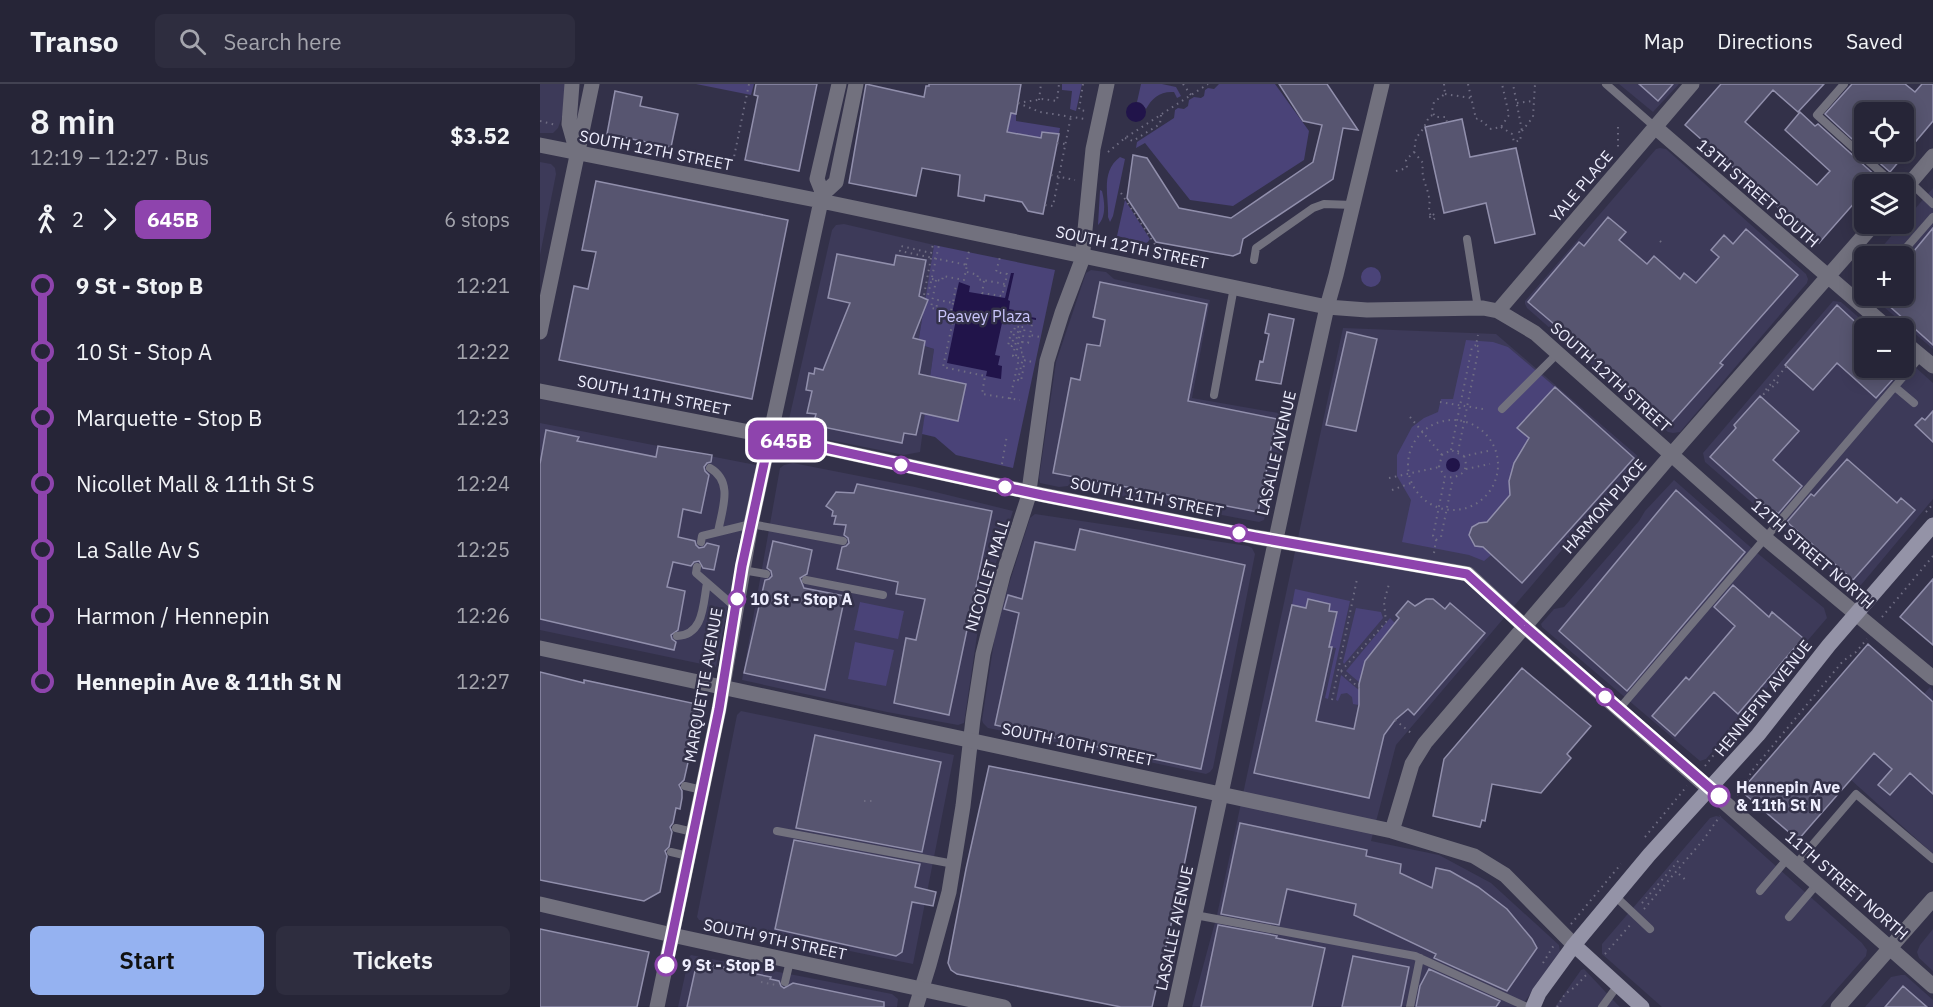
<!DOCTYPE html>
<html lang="en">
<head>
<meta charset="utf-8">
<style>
	body { margin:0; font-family:"IBM Plex Sans",sans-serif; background:#2e2d3f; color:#f1f3f6; height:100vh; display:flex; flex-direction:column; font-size:22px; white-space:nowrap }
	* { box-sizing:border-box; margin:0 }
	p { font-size:20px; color:#a4a5ad }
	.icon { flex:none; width:33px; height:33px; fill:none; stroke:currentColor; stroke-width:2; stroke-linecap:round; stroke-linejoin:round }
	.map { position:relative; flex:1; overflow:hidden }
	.drawer { display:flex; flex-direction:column; background:#262537; width:540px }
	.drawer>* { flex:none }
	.badge { padding:0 12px; border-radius:9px; font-size:21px; line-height:39px }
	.buttons { position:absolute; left:1314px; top:18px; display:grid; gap:12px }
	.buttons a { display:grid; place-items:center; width:60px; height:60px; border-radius:9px; background:#262537; box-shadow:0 3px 15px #0003,0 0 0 2px #424252; font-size:30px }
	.map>.badge { position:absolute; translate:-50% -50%; box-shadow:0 0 0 3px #fff }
	.legs { display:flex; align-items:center; gap:9px; height:66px; padding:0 30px; font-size:20px }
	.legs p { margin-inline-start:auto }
	.headline { display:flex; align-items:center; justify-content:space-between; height:102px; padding:0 30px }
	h1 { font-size:33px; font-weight:600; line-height:45px }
	.primary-button { display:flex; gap:12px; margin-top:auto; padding:12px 30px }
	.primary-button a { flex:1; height:69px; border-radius:9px; background:#95b2f1; color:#111; font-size:24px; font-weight:600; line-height:69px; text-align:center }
	.primary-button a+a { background:#2e2d3f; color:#f1f3f6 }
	ul { padding:0 30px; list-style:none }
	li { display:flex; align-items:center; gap:21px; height:66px; font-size:22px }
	li i { display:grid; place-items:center; width:9px; height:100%; margin:0 8px; background:currentColor }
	li i::after { content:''; width:15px; height:15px; margin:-8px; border:4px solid; border-radius:50%; background:#262537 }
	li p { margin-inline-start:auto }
	li:first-child i { background:linear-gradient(#0000 50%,currentColor 0) }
	li:last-child i { background:linear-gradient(currentColor 50%,#0000 0) }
	header { display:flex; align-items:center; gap:36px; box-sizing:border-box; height:84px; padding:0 30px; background:#262537; border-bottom:2px solid #424252 }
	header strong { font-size:28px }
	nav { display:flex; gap:33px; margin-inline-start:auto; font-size:21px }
	.search { width:420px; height:54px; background:#2e2d3f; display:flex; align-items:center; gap:15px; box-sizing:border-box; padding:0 21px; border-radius:9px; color:#a4a5ad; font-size:22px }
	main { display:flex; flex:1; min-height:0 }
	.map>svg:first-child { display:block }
</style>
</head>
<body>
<header>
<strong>Transo</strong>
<div class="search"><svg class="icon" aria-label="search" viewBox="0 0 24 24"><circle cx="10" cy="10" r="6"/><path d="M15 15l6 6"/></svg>Search here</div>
<nav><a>Map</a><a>Directions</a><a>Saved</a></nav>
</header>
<main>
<section class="drawer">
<div class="headline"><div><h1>8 min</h1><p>12:19 – 12:27 · Bus</p></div><b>$3.52</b></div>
<div class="legs"><svg class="icon" aria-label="walk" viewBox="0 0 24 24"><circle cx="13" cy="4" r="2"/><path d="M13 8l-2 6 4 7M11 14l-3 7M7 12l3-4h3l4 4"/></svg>2<svg class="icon" aria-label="forward" viewBox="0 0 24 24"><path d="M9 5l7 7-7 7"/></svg><b class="badge" style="background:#8e44ad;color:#fff">645B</b><p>6 stops</p></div>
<ul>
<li><i style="color:#8e44ad"></i><b>9 St - Stop B</b><p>12:21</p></li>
<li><i style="color:#8e44ad"></i><span>10 St - Stop A</span><p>12:22</p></li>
<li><i style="color:#8e44ad"></i><span>Marquette - Stop B</span><p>12:23</p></li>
<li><i style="color:#8e44ad"></i><span>Nicollet Mall &amp; 11th St S</span><p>12:24</p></li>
<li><i style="color:#8e44ad"></i><span>La Salle Av S</span><p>12:25</p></li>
<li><i style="color:#8e44ad"></i><span>Harmon / Hennepin</span><p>12:26</p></li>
<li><i style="color:#8e44ad"></i><b>Hennepin Ave &amp; 11th St N</b><p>12:27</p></li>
</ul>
<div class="primary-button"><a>Start</a><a>Tickets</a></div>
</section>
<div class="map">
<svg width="1393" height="923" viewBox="0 0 1393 923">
	<rect width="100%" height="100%" fill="#333149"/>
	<!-- built -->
	<path fill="#3d3a59" d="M0,0h26l1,20 -9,24 -5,5h-13z
		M1079,0h60l-26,28z
		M1120,64l6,1 140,125 2,5 -1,4 -127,149 -7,1 -5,-1 -141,-124 -2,-4v-3l131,-152z
		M0,78l11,2 4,4 1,6 -16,81z
		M1393,104v161l-62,-53h33v-40h-30z
		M304,140l90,21 -16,99 16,5 -14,103 -16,3 -114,-23 -3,-4 45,-198 4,-5z
		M551,186l15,2 8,7 96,21 -18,98 98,17 -26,105 -5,2 -191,-36 -9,1 -19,-4 -1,-5 17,-116 30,-89z
		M1293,217l8,1 30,26h-7v40h40v-11l29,26v116l-72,86 -11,2 -145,-125 -2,-9z
		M803,244l153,6 144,124 -244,287 -25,96 68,14 52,28 68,62 1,8 -39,54h-329l25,-92z
		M0,339l216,42 -40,202 -176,-37z
		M253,379l122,24 98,24 -32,98 -17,114 -6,2 -71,-13 -145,-32 38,-212 4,-3z
		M1134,396l82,72 68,56 3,10 -121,141 -6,2 -158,-134 -1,-3 13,-15 10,-2 75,-86 6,-10z
		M495,430l213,32 4,2 3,6 -42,214 -3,4 -4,2 -218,-46 -5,-5 -1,-3 15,-98 33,-104z
		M1390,603l3,4v163l-83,-75z
		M201,627l213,44 -41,209 -214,-44 -2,-3 40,-202z
		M1176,732l5,1 141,126 5,7 -1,6 -45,51h-159l-60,-53v-10l108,-126z
		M1393,845v42l-14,-13 -2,-6 3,-7z
		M151,871l201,39 6,5 -1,8h-219l11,-50z
		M1044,885l31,33 5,5h-65l26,-37z
		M1361,891h4l28,25v7h-68l26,-30z"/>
	<!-- green -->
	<path fill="#4a4378" d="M156,0h58l-3,11z
		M522,0h20l-6,27 -6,-2 2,-18 -10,-1z
		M601,0h21l14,3 5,9 -4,2 -3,-6c-14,-1 -22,6 -28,17l-5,-6 -4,-1z
		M679,0h56l34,47 -5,29 -71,46 -43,-6 -45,-57 -9,5 1,-6 37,-24 1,-8 3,-2 6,1 4,-3 1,-6 5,-3 7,1 3,-2 1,-6 3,-2 6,1z
		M467,28l9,2v7l44,7 -1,6 -17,-2 -1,6 -34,-6 2,-7 -4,-1z
		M580,73l5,2 -12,57 -3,6 -2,-5c1,-21 -8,-45 12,-60z
		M560,106l2,1c3,12 4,26 -4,34z
		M585,116l25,39 -3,4 -30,-7z
		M394,161l121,25 -42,198 -57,-13 -21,-18 -13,-3 12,-85 -16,-5z
		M821 193a10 10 0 1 1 20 0a10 10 0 1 1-20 0Z
		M926,256l27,2 15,5 47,40 -38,40 12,11 -20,43 1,14 -25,30 -3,-2c-17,3 -16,23 1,24l8,8 -7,6 -15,-6 -67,-13 9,-42 -14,-24v-21l15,-28 12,-9 14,-6 3,-13h12z
		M755,505l55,12 -22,98 -3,-1 11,-50 -7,-1 8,-35 -8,-1 1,-7 -24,4 -14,-3z
		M320,518l44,9 -6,28 -44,-9z
		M816,524l25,4 2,6 -39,46 -1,-2z
		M850,534l5,5 -35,60 -14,-12z
		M315,558l39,8 -8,36 -38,-7z
		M801,591l40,34 -28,-5 -1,-7 -5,-4 -6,1 -3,7 -2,-1z"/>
	<!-- water -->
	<path fill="#21144a" d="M586 28a10 10 0 1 1 20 0a10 10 0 1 1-20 0Z
		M471,189h3l-6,27 2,1 -1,8 5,1 -1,4 23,4v2l-32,-6 -9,41 5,1 -2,9 4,1 -1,13 -15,-3 1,-5 -40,-8 10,-48 -5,-2 7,-31 11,4 -1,6 36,6z
		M906 381a7 7 0 1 1 14 0a7 7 0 1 1-14 0Z"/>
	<!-- building -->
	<path fill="#575570" stroke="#918fac" stroke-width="1.5" d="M216,0h61l-18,87 -54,-11 13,-64 -4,-1z
		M326,0l58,13 2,-11h3v-2h92l-5,30 -5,-1 -4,19 34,6 1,-6 17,2 -16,80 -15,-3 -6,-9 -37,-7 -1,6 -26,-5 2,-21 -38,-7 -6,28 -67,-13z
		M739,0h48l31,46 -15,-2 -10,51 -90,60 -3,14 -7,3 -77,-14 -29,-44 6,-43 14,3 32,50 52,10 82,-56 9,-37 -19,-4z
		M1099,0h34l-15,17z
		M1181,0h103l-26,28 -25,-22 -28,32 72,63 13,-14 -45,-41 15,-18 15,14 3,-2 59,53 -6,7h-7v8l-45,51 -134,-118z
		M1312,0h53l10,8 7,-8h11v37l-43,51 -23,-20h37v-40h-40v38l-39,-36z
		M75,7l27,6 -2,9 38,8 -7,33 -64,-13z
		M922,35l8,38 46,-9 19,86 -40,9 -9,-40 -42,10 -19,-86z
		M56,97l192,39 -36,179 -193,-39 15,-74 14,3 8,-37 -14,-2z
		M1068,133l18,15 -7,8 28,24 7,-8 26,23 4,-6 12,10 23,-26 -8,-7 13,-15 9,9 13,-15 52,46 -78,88 3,2 -52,58 -143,-121 51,-60 5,4z
		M1393,144v117l-55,-49h26v-33z
		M297,170l57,11 2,-10 30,5 -7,36 9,4 -15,38 12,3 -6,33 47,10 -8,37 -37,-8 -5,22 -12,-2 -2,10 -89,-18 3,-11 -9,-1 5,-22 -6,-1 3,-17 5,1 1,-6 8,2 27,-67 -22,-5z
		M560,198l107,22 -19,97 89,18 -19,93 -205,-39 18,-95 9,2 7,-36 13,2 5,-26 -12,-3z
		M1297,221l27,25v38h39l-27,30 -39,-35 -24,27 -28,-25z
		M729,230l25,5 -13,65 -25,-4 4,-19 3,1 6,-28 -4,-1z
		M807,248l30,7 -21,92 -30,-6z
		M1015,303l79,71 -112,125 -39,-36 -8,-1 -6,-11 3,-8 7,-4 8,-1 23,-27 -1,-14 5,-18 15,-25 -12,-10z
		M1220,312l39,35 -26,29 29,26 -24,28 -2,-2 -2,2 -64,-57 26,-29 -2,-3z
		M1393,327v31l-18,-17 7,-7 3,2z
		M6,346l33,7 -2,4 79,16 2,-11 54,9 -1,7 -4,1 -3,4 1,4 4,4 -8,38 -18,-4 -5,28 17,4 1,4 3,3 5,-1 3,-4 12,3 -5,24 -11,-2 -4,-7 -5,1 -3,4 -18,-4 -6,25 18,4 -7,39 -7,5 1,4 4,3 -2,8 -134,-31v-155z
		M1307,375l50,44 4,-5 14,12 -62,70 -66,-58 24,-28 3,2z
		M317,400l135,27 -43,204 -55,-12 12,-65 10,2 9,-41 -29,-5 2,-12 -61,-13 5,-22 4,-1 3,-3 -1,-5 -4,-3 2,-10 -12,-1 2,-8h-4l1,-5 -7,-5 10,-14 18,1z
		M1136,406l69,62 -118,139 -68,-60z
		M540,445l165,36 -44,204 -206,-44 24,-112 -15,-4 4,-14 14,4 13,-57 40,8z
		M233,457l39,9 -5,24 -7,4 4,10 41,8 -20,94 -81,-17 21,-93 4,-1 3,-3 -1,-5 -4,-3z
		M1393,495v66l-33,-28z
		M1193,501l36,32 3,-5 31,26 -65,76 -24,-22 -39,44 -23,-20 34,-39 3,3 46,-54 -21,-19z
		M768,515l22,5 -1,7 8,1 -8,35h3l-16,74 38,8 5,-24v-21l6,-23 34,-43 -3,-3 12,-14 7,5 11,-7h7l12,10 5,-6 35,30 -71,82 -6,-6 -13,11 -11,15 -15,63 -115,-25 38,-168 14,3z
		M1328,560l65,58v92l-23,-21 -20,22 -12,-10 14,-16 -18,-16 -76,87 -57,-49z
		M982,584l69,58 -24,28 4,4 -30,35 -49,-9 -7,37 -3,-1 -2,7 -47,-11 11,-57z
		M0,588l44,11v-3l117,25 -17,75 -5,5 3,6v7l-2,11 -4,-1 -3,15 -3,4 2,5 -3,15 -4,4 2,5 -7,36 -16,9 -104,-21z
		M275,651l126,27 -19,90 -126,-24z
		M449,682l207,41 -17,83 -27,117h-31l-164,-33 -6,-4 -3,-7 18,-94z
		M700,739l127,27 -1,6 35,8 -1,9 32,15 4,-20 14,3 28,16 29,22 25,30 5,9 -30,43 -73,-33 2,-4 -82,-39 2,-11 -69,-15 -8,36 -58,-11z
		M254,756l126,24 -5,23 21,5 -3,14 -21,-4 -10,50 -6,4 -121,-27z
		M678,841l59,11 -1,2 49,10 -13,59h-111z
		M0,845l109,23 -12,55h-97z
		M813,872l56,11 -8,40h-59z
		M157,878l74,15 -1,2 9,2 2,5 3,2 9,-5 91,19v5h-197z
		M889,885l71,32 -4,6h-80l4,-21z
		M1363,902l24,21h-42z"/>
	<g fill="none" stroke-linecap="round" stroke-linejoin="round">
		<!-- path -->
		<path stroke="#6f6d83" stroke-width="2" stroke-dasharray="1.5 4.5" stroke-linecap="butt" d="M543,0l-4,26 8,1
			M643,0l8,11
			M904,0l1,10 -11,8 -2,9 3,6h11l1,5
			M928,0l8,35 2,-1 13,11 10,-2 8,-12 -7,-31
			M905,10l26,4
			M499,16l2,-16
			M478,19l22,9 45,7
			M478,19l25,-4 14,2 2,-17
			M977,19l16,-2
			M0,37l16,4
			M961,43l11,7 2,8 7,-2 -2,-9h3l-9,-47
			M1078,43v22
			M982,47l11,-14 2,-33
			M585,54l8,3 27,-17 1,-9
			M517,59l8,1
			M568,68l17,-14 83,-54
			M874,68l9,11c-2,17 3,19 6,34 2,7 -2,12 2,19
			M193,78l16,-78
			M856,87l11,-3 -1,-8 8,-8 2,-14 7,-9 6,-12 5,-3
			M511,91l24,5
			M581,109l37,56
			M505,121l8,1 18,-90
			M893,130l3,3 -3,3 -3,-3z
			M1120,157l2,2
			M391,174l-7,37h4l11,-50
			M426,181l3,-14
			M427,188l11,3 -1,4 28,5 2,-10 -11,-2 4,-15
			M392,195l10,2 1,-5 21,4 3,-15 -67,-14 1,-5 30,7 2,-9
			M396,196l-5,28 5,1 2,-9 15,3 3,-18
			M444,197l-2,12 20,3 3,-12
			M413,219l-3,12 4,1 -11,51 42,9 -3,18 38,6
			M481,238l11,2 -2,11 10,2
			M482,258l6,1 2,-8
			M476,272l5,-29h4l-5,25 4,1 -6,27 3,1 4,-21 7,2
			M1238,298l-14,12 -1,-1 23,-26 -3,-3
			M470,315l9,-41 -6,-2 6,-29 -4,-1 -3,20h-4l4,-18
			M900,318l43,7
			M870,333l32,38
			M868 381a45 45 0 1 1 90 0a45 45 0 1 1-90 0Z
			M911,366l21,-103 4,-2
			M918,368l21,-105 -3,-2 2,-10
			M924,372c6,15 -4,23 -19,21l-6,-10 3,-12 9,-5 13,6 24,-5
			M462,380l5,-29
			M926,385l24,-5
			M849,394l50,-11
			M852,406l19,-7
			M1386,428l7,-8
			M896,456l5,-3 12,-59
			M894,469l2,-13 -3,-4 12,-59
			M1342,533l51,-61
			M801,587l45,-49 -2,-20 5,-18
			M801,587l18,17
			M792,616l25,-121
			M855,636l16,13
			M1165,682l11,-14 11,-4
			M1197,711l9,-11 5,-12 92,-111 13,-9 11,-13
			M324,717h8
			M1105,753l42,-51
			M1139,790l9,8
			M1102,819l38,-44
			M1104,825l60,-70 16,-23
			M1031,840l50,-60
			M1065,870l26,-30
			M1003,879l11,-18
			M221,898l15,3
			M1017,923l8,-13 10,-7 12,-13"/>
		<!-- service -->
		<path stroke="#72717e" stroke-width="8" d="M1066,0l49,43
			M1304,0l-27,31 77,69
			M1370,98l23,22
			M927,155l11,69
			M1359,172l34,-39
			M714,176l2,-12 57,-40 11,-4 29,1
			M1355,303l19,16
			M674,311l20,-108
			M962,325l56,-56
			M170,384c24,14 12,41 8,64
			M161,458l1,-6 49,-12 92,17
			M157,483l-1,6 39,34
			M202,486l24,4
			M266,496l77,15
			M137,552c27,-1 26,-32 30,-53
			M1079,625l302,-353
			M145,702l17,4
			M136,744l17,4
			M237,747l177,33
			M131,768l17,4
			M1256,780l60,-70 77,65
			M1220,807l28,-33
			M1075,812l35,33
			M655,831l220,41 112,51
			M1249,833l29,-34
			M245,898l5,-21
			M870,923l10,-49
			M1062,923l16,-22"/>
		<!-- minor -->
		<path stroke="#72717e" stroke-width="15" d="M376,923l13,-42 20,-73 14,-86 10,-87 10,-65 20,-79 25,-77 19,-137 15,-48 20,-53 11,-111 14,-65"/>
		<!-- tertiary -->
		<path stroke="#72717e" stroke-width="15" d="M32,0l-3,40 7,25
			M1115,43l233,201
			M0,61l281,56 506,106 40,3 116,-2 15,3 37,22 230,205 168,140
			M1364,106l29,-34
			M283,110l-6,-15 22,-95
			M958,227l194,-227
			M0,248l52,-248
			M1364,258l29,24
			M0,307l230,45 273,59 212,42 213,37 56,52 409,360
			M0,564l852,183 82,25 31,19 69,70
			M852,747l20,-67 13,-21 246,-288 203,-231
			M0,820l132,31 332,72
			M117,923l62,-298 32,-185 70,-323 2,-7 13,-12 20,-98
			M635,923l115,-533 37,-167 9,-32 46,-191
			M1298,923l95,-108"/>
		<!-- secondary -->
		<path stroke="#9493a7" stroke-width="15" d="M1034,861l68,62
			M993,923l6,-14 35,-48 75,-90 109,-120 71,-90 104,-120"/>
	</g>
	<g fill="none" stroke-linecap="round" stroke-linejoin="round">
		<!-- line-1 casing -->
		<g stroke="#fff" stroke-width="14">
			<path id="line-1" d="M126,881l53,-256 23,-143 28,-130 272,59 213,42 212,37 57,52 195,170"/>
		</g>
		<!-- line-1 -->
		<use href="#line-1" stroke="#8e44ad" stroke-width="9"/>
	</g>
	<!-- markers -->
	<g fill="#fff" stroke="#8e44ad" stroke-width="3">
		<circle cx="361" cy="381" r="8"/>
		<circle cx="465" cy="403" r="8"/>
		<circle cx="699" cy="449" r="8"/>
		<circle cx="197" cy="515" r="8"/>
		<circle cx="1065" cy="613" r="8"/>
		<circle cx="1179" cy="712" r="10"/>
		<circle cx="126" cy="881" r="10"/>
	</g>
	<g text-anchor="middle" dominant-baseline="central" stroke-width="5" stroke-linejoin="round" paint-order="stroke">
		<!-- street labels -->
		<g font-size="16" fill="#ededfd" stroke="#333149">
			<text transform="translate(116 66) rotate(11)">SOUTH 12TH STREET</text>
			<text transform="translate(1041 102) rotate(-50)">YALE PLACE</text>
			<text transform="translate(1218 109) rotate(41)">13TH STREET SOUTH</text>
			<text transform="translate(592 163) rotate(12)">SOUTH 12TH STREET</text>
			<text transform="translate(1071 293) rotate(42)">SOUTH 12TH STREET</text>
			<text transform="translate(114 311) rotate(11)">SOUTH 11TH STREET</text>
			<text transform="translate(736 369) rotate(-77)">LASALLE AVENUE</text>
			<text transform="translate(607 413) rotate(11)">SOUTH 11TH STREET</text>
			<text transform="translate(1064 422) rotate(-49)">HARMON PLACE</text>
			<text transform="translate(1273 470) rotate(41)">12TH STREET NORTH</text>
			<text transform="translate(447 491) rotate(-73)">NICOLLET MALL</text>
			<text transform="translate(163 601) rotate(-80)">MARQUETTE AVENUE</text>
			<text transform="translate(1223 614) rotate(-51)">HENNEPIN AVENUE</text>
			<text transform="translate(538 660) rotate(12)">SOUTH 10TH STREET</text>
			<text transform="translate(1307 801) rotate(41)">11TH STREET NORTH</text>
			<text transform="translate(634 844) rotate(-78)">LASALLE AVENUE</text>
			<text transform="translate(235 855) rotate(12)">SOUTH 9TH STREET</text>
		</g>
		<!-- park labels -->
		<g font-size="16" fill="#c9c5fb" stroke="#333149">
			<text x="444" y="232">Peavey Plaza</text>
		</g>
		<!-- stop labels -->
		<g font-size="16" font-weight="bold" fill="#ededfd" stroke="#333149" text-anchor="start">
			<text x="210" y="515">10 St - Stop A</text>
			<text x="1196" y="703">Hennepin Ave<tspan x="1196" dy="18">&amp; 11th St N</tspan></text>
			<text x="142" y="881">9 St - Stop B</text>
		</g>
	</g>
</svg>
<div class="buttons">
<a><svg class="icon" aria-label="locate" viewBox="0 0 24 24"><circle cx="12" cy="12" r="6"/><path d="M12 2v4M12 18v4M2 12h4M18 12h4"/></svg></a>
<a><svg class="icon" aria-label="layers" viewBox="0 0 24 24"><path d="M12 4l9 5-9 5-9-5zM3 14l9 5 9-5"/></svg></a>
<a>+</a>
<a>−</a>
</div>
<b class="badge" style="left:246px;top:356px;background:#8e44ad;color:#fff">645B</b>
</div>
</main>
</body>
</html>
